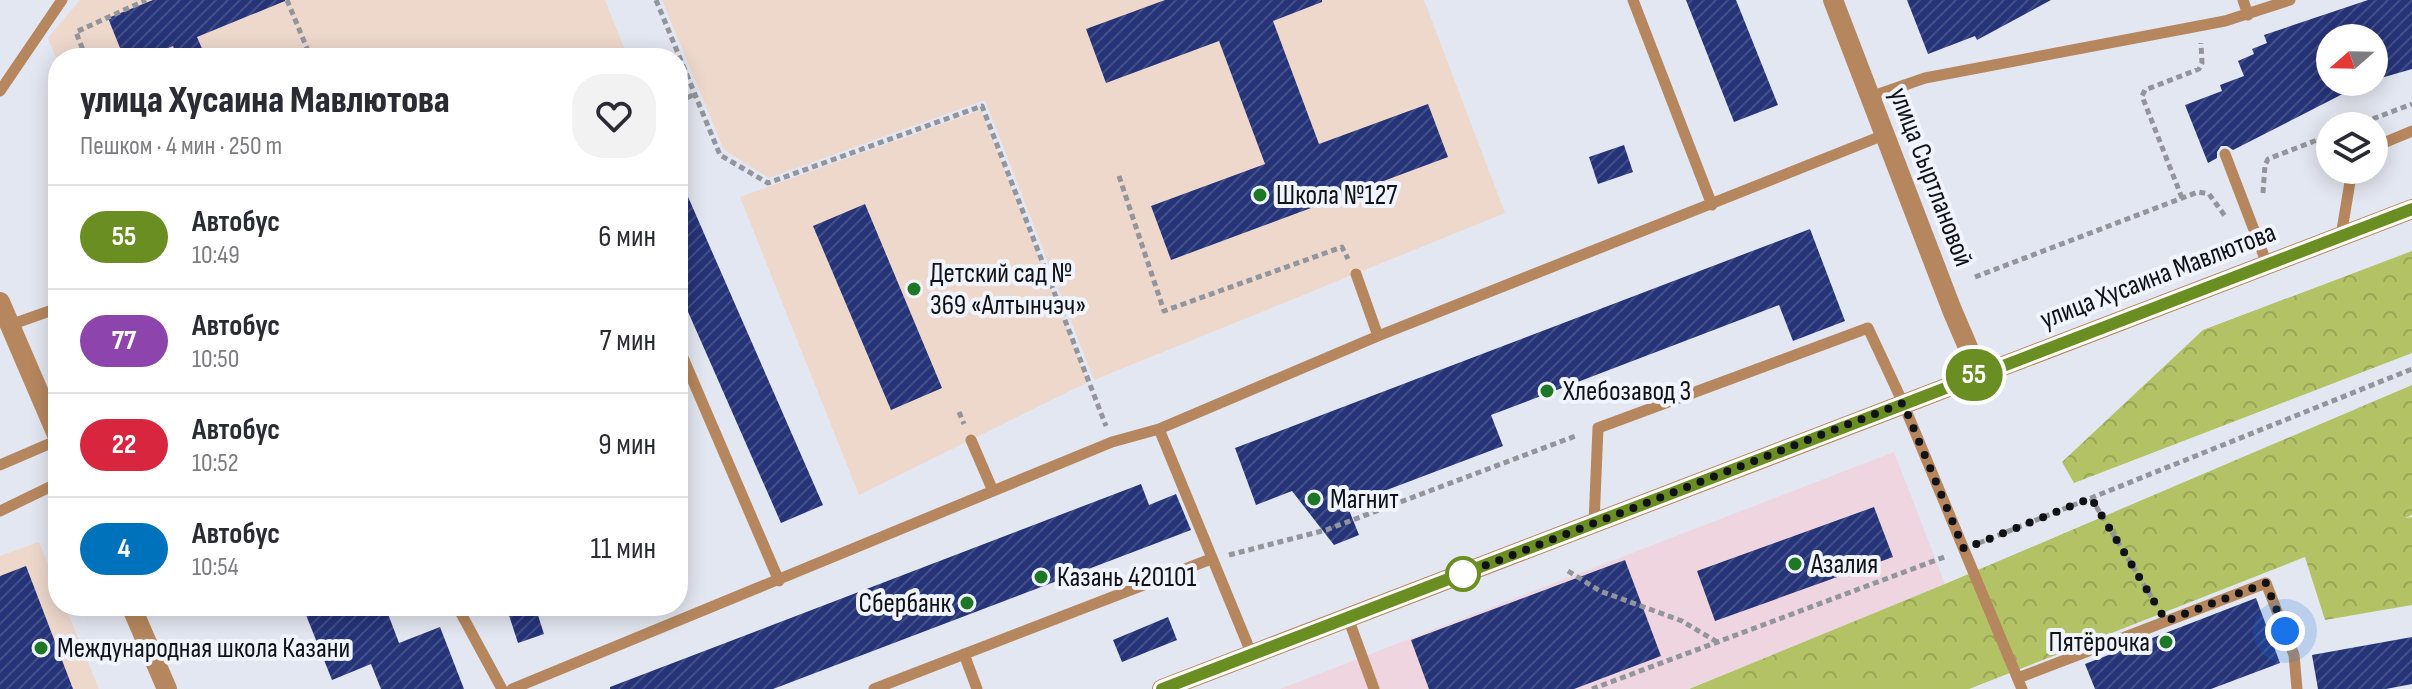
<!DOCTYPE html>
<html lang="ru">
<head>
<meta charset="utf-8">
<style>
	body { margin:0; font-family:"Sofia Sans Condensed",sans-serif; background:#f2f2f3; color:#2b2b33; height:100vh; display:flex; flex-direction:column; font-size:30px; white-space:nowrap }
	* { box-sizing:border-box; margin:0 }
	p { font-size:26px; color:#7c7c81 }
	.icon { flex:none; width:44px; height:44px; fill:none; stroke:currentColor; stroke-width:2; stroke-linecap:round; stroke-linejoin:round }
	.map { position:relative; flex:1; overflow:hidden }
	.details { position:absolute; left:48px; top:48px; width:640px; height:568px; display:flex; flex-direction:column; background:#fff; border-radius:32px; box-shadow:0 4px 20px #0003 }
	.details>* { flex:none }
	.badge { padding:0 16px; border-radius:26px; font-size:28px; line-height:52px }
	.needle { width:52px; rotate:250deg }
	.tools { position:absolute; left:2316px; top:24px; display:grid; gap:16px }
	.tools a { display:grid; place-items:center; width:72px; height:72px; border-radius:50%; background:#fff; box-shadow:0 4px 20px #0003; font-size:40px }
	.you { position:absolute; width:40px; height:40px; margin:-20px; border:6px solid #fff; border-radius:50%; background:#1a73e8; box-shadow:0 0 0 12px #1a73e833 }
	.map>.badge { position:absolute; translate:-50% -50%; box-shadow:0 0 0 4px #fff }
	.round { display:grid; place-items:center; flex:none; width:84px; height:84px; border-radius:32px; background:#f2f2f3 }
	.head { display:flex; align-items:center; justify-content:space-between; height:136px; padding:0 32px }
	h1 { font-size:38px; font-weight:800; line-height:60px }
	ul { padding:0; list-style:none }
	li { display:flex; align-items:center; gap:24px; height:104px; padding:0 32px; border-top:2px solid #e1e1e2 }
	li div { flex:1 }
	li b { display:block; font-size:30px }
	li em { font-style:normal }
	li .badge { min-width:88px; font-weight:700; text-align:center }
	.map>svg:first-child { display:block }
</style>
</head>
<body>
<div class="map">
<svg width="2412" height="689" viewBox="0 0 2412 689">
	<defs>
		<pattern id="forest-crowns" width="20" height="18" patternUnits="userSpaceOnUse" patternTransform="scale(2)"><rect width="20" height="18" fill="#b3c265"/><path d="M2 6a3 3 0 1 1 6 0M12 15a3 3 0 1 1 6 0" fill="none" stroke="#99a657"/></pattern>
		<pattern id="building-hatch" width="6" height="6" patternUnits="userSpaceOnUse" patternTransform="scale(2)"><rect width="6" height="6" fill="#253379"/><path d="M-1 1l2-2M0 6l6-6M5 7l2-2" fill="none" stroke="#424e86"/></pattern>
	</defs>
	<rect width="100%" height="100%" fill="#e3e7f1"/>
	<!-- commercial -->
	<path fill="#eed5df" d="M1894,452l51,132 -257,105h-408z"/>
	<!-- education -->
	<path fill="#eed8cc" d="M80,0h525l23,58h-570v5l-10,-25z
		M662,0h762l81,213 -411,167 -109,-280 -216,78 -45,-28z
		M981,110l107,272 -229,113 -119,-298z
		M39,542l19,47v17h7l34,83h-99v-133z"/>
	<!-- forest -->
	<path fill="url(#forest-crowns)" d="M2412,251v102l-338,130 -12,-21 141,-132z
		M2412,385v130l-7,3 7,-1v88l-87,15 -20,-63 -336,132h-280l256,-105z"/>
	<!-- building -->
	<path fill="url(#building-hatch)" d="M153,0h132v1l-88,36 9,21h-28l-5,-12 -28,12h-21l-16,-40z
		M1165,0h157v2l-49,19 46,123 109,-40 20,53 -277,103 -20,-54 114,-42 -46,-123 -113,42 -20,-54z
		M1686,0h50l42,105 -44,17z
		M1907,0h144l-74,40 -2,-4 -47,18z
		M2368,0h44v69l-38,11v-42h-44v44h36l-133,68 -6,-4h-6l-4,6v6l-9,5 -23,-58 37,-14 -2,-6 24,-9 -6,-15 16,-7 -2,-5 15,-6 -3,-8z
		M1624,145l9,27 -35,12 -9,-27z
		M678,174l145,331 -42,18 -103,-234z
		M865,204l77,184 -51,22 -78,-184z
		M1810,229l35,92 -52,20 -14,-36 -288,110 12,31 -156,59 12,30 -25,10 -42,-54 -36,14 -21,-57z
		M1141,484l8,21 27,-11 15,36 -418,159h-163v-2z
		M1874,507l19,50 -178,64 -18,-50z
		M1625,560l36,96 -87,33h-145l-18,-49z
		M26,566l47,123h-73v-113z
		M2256,598l24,65 -69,26h-116l-10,-25z
		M330,606h55l14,37 41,-16 24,62h-83l-10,-25 -39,16 -26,-65z
		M506,606h29l9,28 -26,9z
		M1168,617l9,23 -55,22 -9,-22z
		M2412,637v47l-26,5h-68l-6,-34z"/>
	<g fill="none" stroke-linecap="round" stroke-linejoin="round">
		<!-- path -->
		<path stroke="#92959c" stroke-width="5" stroke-dasharray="6 4" stroke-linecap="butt" d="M287,0l24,58
			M656,0l64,155 48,28 214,-77 124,320
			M86,58l-10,-26 70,-32
			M678,102l17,-8
			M2354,126l58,-22
			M1119,176l45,135 178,-64 6,12
			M2263,193l2,-28 3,-6 62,-24
			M2182,198l-40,-102 3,-6 54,-21 3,-6 -1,-20
			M1975,277l223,-85 11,2 16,22
			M959,412l5,12
			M2091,498l66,108
			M1979,543l433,-174
			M1229,555l97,-25 252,-95
			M1568,571l32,20 82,30 35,21
			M1592,689l355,-133"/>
		<!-- service -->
		<path stroke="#b6875e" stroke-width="11" d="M1633,0l79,205
			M2243,0l5,15
			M0,91l62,-91
			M1870,97l55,-19 300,-57 65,-21
			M2374,147l38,-16
			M2225,154l42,110
			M2341,236l11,-66
			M1356,274l22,62
			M10,325l48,-17
			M678,346l101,235
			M1159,429l93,226
			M971,440l22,51
			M0,465l58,-25
			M0,511l58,-28
			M1594,523l4,-95 270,-100 35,75 119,286
			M457,606l45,83
			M1348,618l26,71
			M964,654l13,35
			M2018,678l248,-95 28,72 3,34
			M512,689l600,-247 47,-13 219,-93 506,-201
			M874,689l337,-130"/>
		<!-- minor -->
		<path stroke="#b6875e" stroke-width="20" d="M0,302l58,135
			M131,606l36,83"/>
		<!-- tertiary -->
		<path stroke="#b6875e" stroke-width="20" d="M1833,0l119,310 27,63
			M1162,689l1250,-480"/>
	</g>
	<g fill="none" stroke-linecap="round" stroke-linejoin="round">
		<!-- line casing -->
		<g stroke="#fff" stroke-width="18">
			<path id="line" d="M1162,689l1250,-480"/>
		</g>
		<!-- line -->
		<use href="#line" stroke="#6b8e23" stroke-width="12"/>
		<!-- walk -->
		<path stroke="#111215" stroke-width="8" stroke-dasharray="0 14.4" d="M1463,574l-2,1 442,-172 61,146 127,-51 75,123 100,-38 19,48"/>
	</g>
	<!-- markers -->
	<g fill="#1d7725" stroke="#f0f4ff" stroke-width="3">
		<circle cx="1260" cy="195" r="8"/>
		<circle cx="914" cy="289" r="8"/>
		<circle cx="1547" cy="391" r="8"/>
		<circle cx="1314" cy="499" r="8"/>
		<circle cx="1795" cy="564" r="8"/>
		<circle cx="1041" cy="577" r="8"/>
		<circle cx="967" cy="603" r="8"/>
		<circle cx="2166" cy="642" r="8"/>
		<circle cx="41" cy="648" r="8"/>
	</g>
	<circle fill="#fff" stroke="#6b8e23" stroke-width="4" cx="1463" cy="574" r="16"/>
	<g text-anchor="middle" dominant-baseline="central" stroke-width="8" stroke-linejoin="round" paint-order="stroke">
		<!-- street labels -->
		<g font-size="28" fill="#111215" stroke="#f0f4ff">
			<text transform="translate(1931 177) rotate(69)">улица Сыртлановой</text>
			<text transform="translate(2158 276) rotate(-21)">улица Хусаина Мавлютова</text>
		</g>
		<!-- poi labels -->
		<g font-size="28" fill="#111215" stroke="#f0f4ff" text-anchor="start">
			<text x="1276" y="195">Школа №127</text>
			<text x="930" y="273">Детский сад №<tspan x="930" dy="32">369 «Алтынчэч»</tspan></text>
			<text x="1563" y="391">Хлебозавод 3</text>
			<text x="1330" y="499">Магнит</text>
			<text x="1811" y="564">Азалия</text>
			<text x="1057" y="577">Казань 420101</text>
			<text x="951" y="603" text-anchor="end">Сбербанк</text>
			<text x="2150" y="642" text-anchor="end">Пятёрочка</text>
			<text x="57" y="648">Международная школа Казани</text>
		</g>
	</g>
</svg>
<div class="tools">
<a><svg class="needle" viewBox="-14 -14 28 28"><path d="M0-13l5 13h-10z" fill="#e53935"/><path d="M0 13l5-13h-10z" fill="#7c7c81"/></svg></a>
<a><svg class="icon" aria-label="layers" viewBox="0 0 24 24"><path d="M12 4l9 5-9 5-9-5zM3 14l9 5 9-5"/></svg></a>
</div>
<div class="you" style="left:2285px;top:631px"></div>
<b class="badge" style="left:1974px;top:375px;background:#6b8e23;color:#fff">55</b>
<section class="details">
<div class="head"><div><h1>улица Хусаина Мавлютова</h1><p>Пешком · 4 мин · 250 m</p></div><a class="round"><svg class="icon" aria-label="heart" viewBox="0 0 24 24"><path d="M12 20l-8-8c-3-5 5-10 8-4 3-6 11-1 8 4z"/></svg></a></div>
<ul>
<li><span class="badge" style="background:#6b8e23;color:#fff">55</span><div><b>Автобус</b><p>10:49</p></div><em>6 мин</em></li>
<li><span class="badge" style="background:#8e44ad;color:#fff">77</span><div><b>Автобус</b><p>10:50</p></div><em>7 мин</em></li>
<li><span class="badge" style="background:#d7263d;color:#fff">22</span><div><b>Автобус</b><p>10:52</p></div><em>9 мин</em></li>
<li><span class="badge" style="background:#0072bc;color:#fff">4</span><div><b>Автобус</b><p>10:54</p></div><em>11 мин</em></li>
</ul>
</section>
</div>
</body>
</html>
